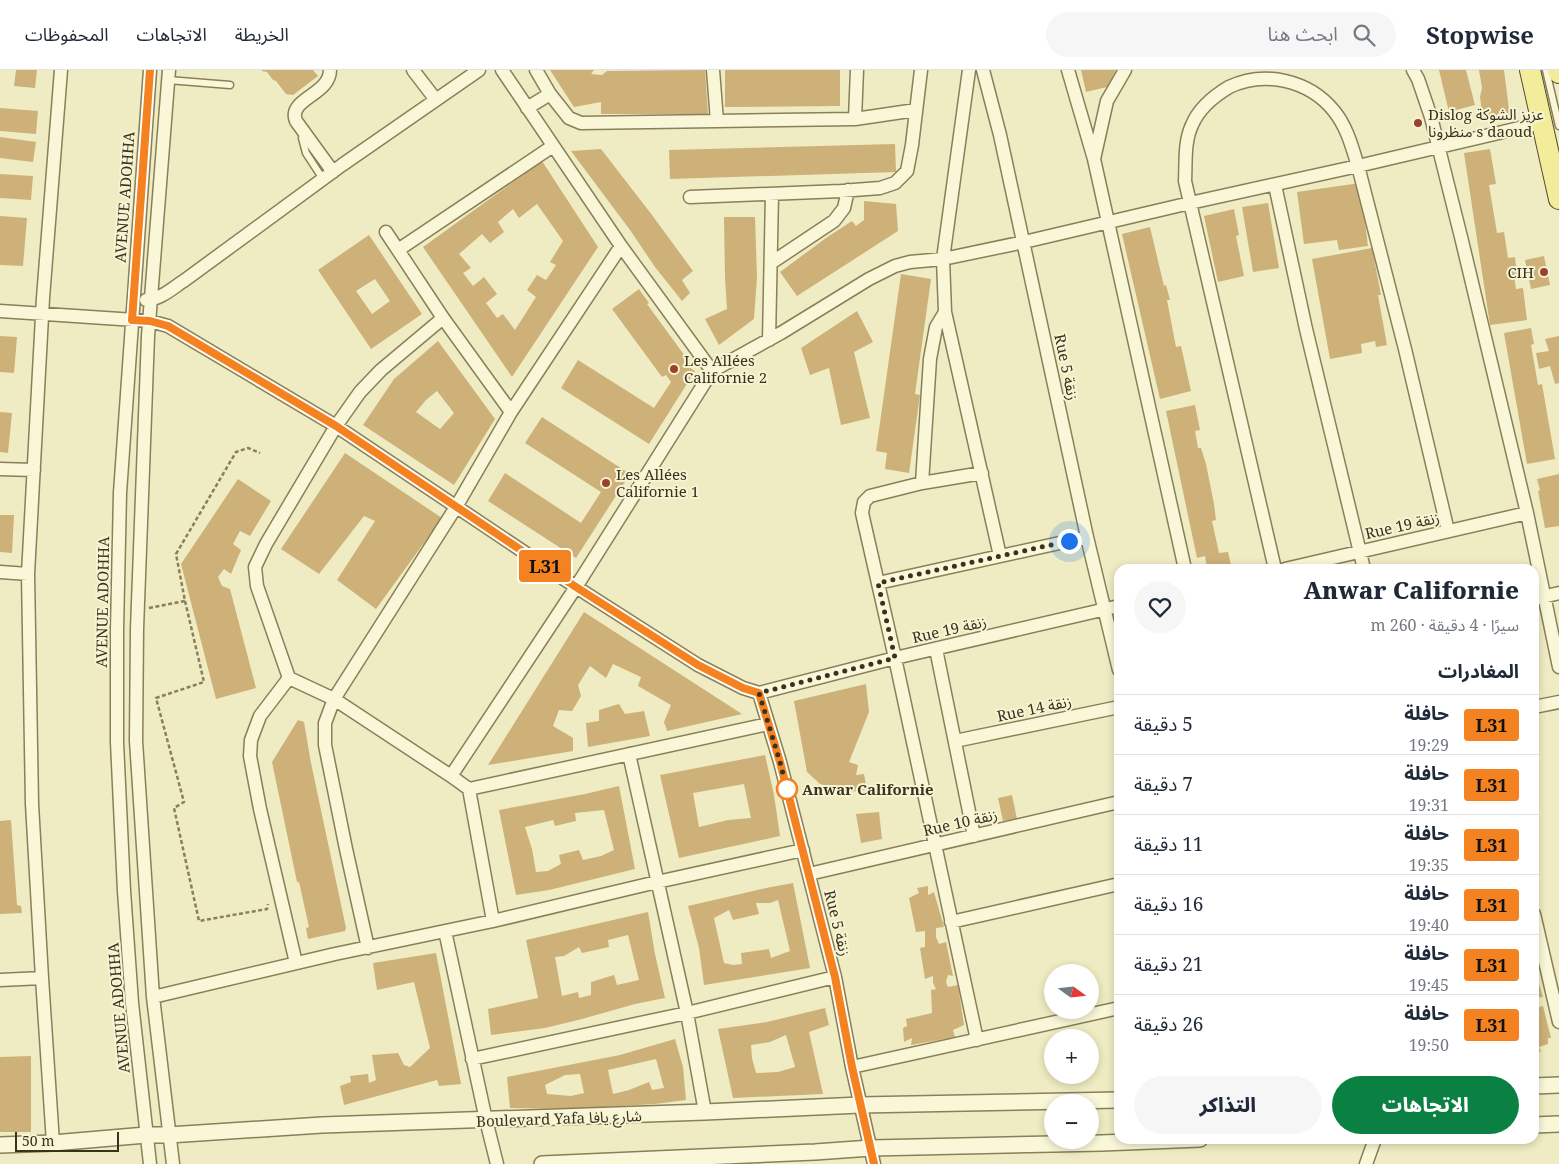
<!DOCTYPE html>
<html lang="ar">
<head>
<meta charset="utf-8">
<style>
	body { margin:0; font-family:"Noto Serif","Noto Sans Arabic",serif; background:#f6f6f7; color:#1f2937; direction:rtl; height:100vh; display:flex; flex-direction:column; font-size:19px; white-space:nowrap }
	* { box-sizing:border-box; margin:0 }
	p { font-size:16px; color:#747a83 }
	.icon { flex:none; width:28px; height:28px; fill:none; stroke:currentColor; stroke-width:2; stroke-linecap:round; stroke-linejoin:round }
	.map { position:relative; flex:1; overflow:hidden; direction:ltr }
	.panel { position:absolute; left:1114px; top:494px; width:425px; height:580px; display:flex; flex-direction:column; background:#fff; border-radius:15px; box-shadow:0 2px 8px #0003; direction:rtl }
	.panel>* { flex:none }
	.badge { padding:0 10px; border-radius:4px; font-size:18px; line-height:32px }
	.needle { width:32px; rotate:105deg }
	.buttons { position:absolute; left:1044px; top:894px; display:grid; gap:10px }
	.buttons a { display:grid; place-items:center; width:55px; height:55px; border-radius:50%; background:#fff; box-shadow:0 2px 8px #0003; font-size:25px }
	.scale { position:absolute; left:15px; bottom:12px; width:104px; box-sizing:border-box; padding-left:5px; border:2px solid #39321e; border-top:0; font-size:14px; line-height:18px; white-space:nowrap; color:#39321e; -webkit-text-stroke:4px #f6f4d3; paint-order:stroke }
	.you { position:absolute; width:25px; height:25px; margin:-12px; border:4px solid #fff; border-radius:50%; background:#1a73e8; box-shadow:0 0 0 8px #1a73e833 }
	.map>.badge { position:absolute; translate:-50% -50%; box-shadow:0 0 0 2px #fff }
	h2 { padding:0 20px; font-size:19px; line-height:45px }
	.round { display:grid; place-items:center; flex:none; width:52px; height:52px; border-radius:26px; background:#f6f6f7 }
	.overview { display:flex; align-items:center; justify-content:space-between; height:85px; padding:0 20px }
	h1 { font-size:24px; font-weight:800; line-height:38px }
	.button { display:flex; gap:10px; margin-top:auto; padding:10px 20px }
	.button a { flex:1; height:58px; border-radius:30px; background:#0b8043; color:#fff; font-size:20px; font-weight:800; line-height:58px; text-align:center }
	.button a+a { background:#f6f6f7; color:#1f2937 }
	ul { padding:0; list-style:none }
	li { display:flex; align-items:center; gap:15px; height:60px; padding:0 20px; border-top:1px solid #e0e1e3 }
	li div { flex:1 }
	li b { display:block; font-size:19px }
	li em { font-style:normal }
	li .badge { min-width:55px; font-weight:700; text-align:center }
	header { display:flex; align-items:center; gap:30px; box-sizing:border-box; height:70px; padding:0 25px; background:#fff; border-bottom:1px solid #e0e1e3 }
	header strong { font-size:24px }
	nav { display:flex; gap:28px; margin-inline-start:auto; font-size:18px }
	.search { width:350px; height:45px; background:#f6f6f7; display:flex; align-items:center; gap:12px; box-sizing:border-box; padding:0 18px; border-radius:28px; color:#747a83; font-size:19px }
	.map>svg:first-child { display:block }
</style>
</head>
<body>
<header>
<strong>Stopwise</strong>
<div class="search"><svg class="icon" aria-label="search" viewBox="0 0 24 24"><circle cx="10" cy="10" r="6"/><path d="M15 15l6 6"/></svg>ابحث هنا</div>
<nav><a>الخريطة</a><a>الاتجاهات</a><a>المحفوظات</a></nav>
</header>
<div class="map">
<svg width="1559" height="1094" viewBox="0 0 1559 1094">
	<rect width="100%" height="100%" fill="#efecc3"/>
	<!-- building -->
	<path fill="#cdb179" fill-rule="evenodd" d="M16,0h21l-2,18 -21,-2z
		M262,0h51l5,6 -25,19 -7,-1 -10,-13 -3,-1 -6,-8 -5,-1z
		M550,0h44l-3,4 11,1 5,-4 98,-1 3,44h-107v-12l-27,5z
		M725,0h115v36l-115,1z
		M1081,0h35l-9,17 -21,5z
		M1439,0h27l9,35 -26,7z
		M1479,0h25l6,47 -27,4 -3,-24 2,-9z
		M0,38l38,3 -2,23 -36,-3z
		M0,67l36,5 -3,20 -33,-4z
		M895,74l1,28 -226,7 -1,-29z
		M601,79l51,66 41,56 -11,9 8,13 -8,8 -27,-34 -25,-37 -59,-79z
		M1490,79l6,35 -7,1 8,48 7,-1 4,26 7,-1 2,18 -3,1 2,13 7,-1 4,32 -37,5 -26,-172z
		M542,91l56,86 -86,130 -89,-130zM537,134l26,37 -13,21 6,3 -10,15 -9,-5 -10,15 9,7 -21,33 -12,-16 -6,4 -11,-15 11,-9 -13,-17 -11,9 -10,-13 8,-5 -12,-14 23,-20 8,9 14,-11 -6,-10 15,-13 6,9z
		M0,104l33,2 -2,24 -31,-2z
		M1360,113l8,63 -29,4 -2,-10 -33,4 -7,-52z
		M864,131l32,3 2,27 -101,65 -17,-24 46,-34 26,-17 4,5 8,-6z
		M1268,133l11,65 -26,4 -11,-65z
		M1234,139l5,26 -3,1 8,40 -26,6 -14,-66z
		M0,146l27,2 -4,48 -23,-1z
		M724,147h31l2,60 -3,42 -35,26 -14,-26 22,-10 -2,-31z
		M1150,157l14,59 2,-1 4,15h-3l9,47 5,-1 10,45 -31,8 -38,-165z
		M369,165l53,79 -51,35 -53,-79zM375,209l15,22 -18,13 -16,-23z
		M1372,178l9,47h-3l9,50 -11,2 -1,-6 -14,3 1,9 -32,6 -18,-100z
		M1544,186l6,29 -19,4 -6,-29z
		M901,204l30,5 -16,115 5,1 -11,78 -24,-4 2,-16 -11,-2z
		M639,219l10,14 -2,1 43,59 -3,3 8,5 -46,73 -88,-56 17,-28 76,48 17,-26 -5,-7 -4,2 -50,-68z
		M857,241l16,31 -19,10 16,66 -29,7 -12,-57 -19,7 -9,-27z
		M1531,258l3,16 -3,1 7,40 4,-1 13,75 -28,5 -23,-131z
		M0,266l17,1 -3,36 -14,-1z
		M1559,266v47l-4,1 -5,-18 -11,3 -3,-16 13,-2 -4,-12z
		M438,271l57,78 -41,66 -91,-60 31,-46zM437,321l17,22 -14,16 -24,-17 10,-12z
		M1195,335l5,25 -5,1 3,17h3l5,16 8,40 2,16 -4,1 7,32 9,-1 4,17h-25l-2,-13 -8,2 -31,-147z
		M0,342l12,1 -4,40 -8,-1z
		M542,347l88,57 -54,84 -88,-57 17,-28 76,50 20,-31 -76,-49z
		M345,383l97,65 -66,91 -39,-29 38,-59 -11,-5 -45,58 -38,-25z
		M1559,404v52l-14,2 -7,-37 2,-1 -3,-11z
		M238,409l33,22 -21,35 -10,-5 -7,13 8,6 -10,24 -7,-5 -6,8 4,9 8,3 26,99 -40,11 -35,-135z
		M0,445h14l-2,38 -12,-1z
		M584,542l158,102 -75,17 -3,-9 7,-17 -33,-19 3,-9 -28,-13 -7,14 -16,-12 -12,19 3,11 -9,15 -13,-1 -6,16 20,12v13l-85,14z
		M866,614l3,28 -20,50 9,3 -2,10 8,-1 3,16 -19,2 -28,-8 -13,-12 -13,-71z
		M619,634l6,10 19,-3 6,25 -62,11 -2,-24 13,-2v-11z
		M298,650l6,2 7,41 35,165 -1,3 -37,8 -2,-11 3,-1 -10,-45h-2l-25,-120z
		M765,685l9,40 6,41 -101,22 -19,-83zM744,714l7,34 -23,2 -29,7 -6,-34z
		M619,716l16,83 -86,21 -33,5 -17,-85 86,-16zM604,740l10,40 -13,6 -18,4 -4,-10 -20,5 2,9 -13,7 -12,1 -4,-23 -7,-22 28,-7 2,6 21,-5 -1,-8z
		M1012,725l5,24 -14,2 -5,-23z
		M879,742l3,27 -21,4 -5,-29z
		M11,750l6,85 4,1 1,7 -22,1v-93z
		M793,813l17,85 -106,17 -5,-37 -11,-42 78,-18zM778,830l12,51 -19,7 -2,-9 -28,4 1,11 -9,1 -9,-2 -10,-45 15,-8 4,10 26,-6 -3,-11h14z
		M928,816v9l6,-3 10,35 -8,1v9l3,7 7,-2 7,34 -5,-1 -2,7 2,5 10,-2 6,40 -11,5 2,7 -44,8 1,-7 -8,4 -1,-14 4,-2 -1,-7 26,-6 -1,-23 5,-1 -3,-6v-7l-8,3 -5,-31 5,-1v-16l-9,1 -7,-34 10,-5 -2,-5z
		M648,842l7,42 10,44 -30,6 -53,15 -37,9 -54,7 -3,-26 50,-11 -12,-58zM628,865l11,45 -22,5 -3,-10 -23,7v13l-12,3 -1,-6 -16,4 -7,-39 9,-1 15,-9 3,6 27,-6 -1,-7z
		M436,883l25,131 -22,2 -2,-6 -93,25 -4,-19 11,-4 -1,-6 18,-2 1,9 7,-3 -4,-25 26,-2 6,12 6,2 20,-19 -16,-66 -37,8 -4,-27z
		M1534,897l9,30 -9,1z
		M1534,933l2,5 7,-2 8,32h-3v6l-9,3 2,5 -7,1z
		M825,938l4,17 -20,7 14,62 -90,4 -15,-69 49,-7zM786,965l9,32 -17,5 -22,1 -4,-15 -1,-13 19,-3z
		M675,969l8,28 3,33 -31,4 -85,5 -60,-1 -3,-31 113,-22zM656,989l8,29 -12,2 -3,-8 -20,8 -16,4 -5,-24zM580,1004l4,19 -13,3 -24,-2 -2,-9 20,-10z
		M31,986v76h-31v-75z"/>
	<g fill="none" stroke-linecap="round" stroke-linejoin="round">
		<!-- service casing -->
		<g stroke="#897f5a" stroke-width="9">
			<path id="service" d="M1546,0l13,56
				M168,10l62,5
				M302,68l4,15 17,26"/>
		</g>
		<!-- minor casing -->
		<g stroke="#897f5a" stroke-width="15">
			<path id="minor" d="M150,0l-30,423 -3,137v112l7,149 8,112 18,161
				M169,0l-21,266 -11,293 -1,112 17,256 20,167
				M330,0c0,25 -43,29 -34,51l37,51
				M413,0l23,30
				M502,0l119,176 91,125
				M536,0l14,24
				M713,0l4,51 138,-2 61,-9
				M969,0l-26,189 2,53 55,244
				M983,0l17,65 87,402 32,133
				M1068,0l26,89
				M1125,0l-18,31 -13,58 91,410
				M1413,0l5,9 13,38 31,124 65,272 32,154
				M527,38l23,-14 19,24 12,5 136,-2
				M855,49l2,-49
				M1275,115l31,144 58,240
				M690,127l151,-6 39,-3 15,-5 12,-12 5,-26 9,-75
				M398,180l155,-104
				M771,193l63,-42 10,-13 4,-18
				M146,230c14,0 28,-13 39,-20l157,-115 137,-95
				M0,241l150,10 18,5 168,100 240,161 122,78 45,23 16,5
				M443,248l-62,52 -21,22 -24,34 -70,118 -11,23 2,19 32,92 45,21 117,77
				M769,270l3,-146
				M511,342l110,-166
				M0,399l34,1
				M922,413l8,-124 6,-32 9,-15
				M1275,499l-90,-388c1,-19 -1,-39 7,-56 7,-17 22,-29 37,-38 35,-17 80,-7 105,24 13,16 18,36 24,55l47,183 43,182
				M1285,499l242,-56
				M0,502l28,2
				M878,513l209,-46
				M1534,529l25,-6
				M936,579l38,187
				M289,608l-29,38 -9,24 -1,16 10,53 36,154
				M759,623l21,69 55,215 17,90 22,97
				M759,623l136,-35 224,-52
				M1534,637l25,-5
				M955,671l164,-34
				M629,684l58,259 18,99
				M469,719l299,-65
				M809,804l310,-72
				M1534,844l25,108
				M493,851l-24,-132 -18,-13 125,-189 136,-216 69,-38 88,-54 26,-13 15,-4 33,-3 81,-17 166,-39 168,-37 183,-43
				M951,852l168,-38
				M445,861l41,189 11,44
				M368,878l-22,-99 -21,-104v-22l9,-24 122,-192 55,-95 -68,-94 -57,-86
				M0,910l42,-2
				M153,927l182,-43 158,-33 164,-39 146,-32
				M977,970l-82,-382 -33,-145 2,-11 6,-6 52,-13 60,-10
				M472,989l215,-46 148,-36
				M852,997l267,-59
				M53,1073l-11,-165 -10,-174 -4,-230 15,-276 18,-228
				M1366,1094l9,-25"/>
		</g>
		<!-- tertiary casing -->
		<g stroke="#897f5a" stroke-width="18">
			<path id="tertiary" d="M1534,1016l25,-1
				M1534,1055l25,-1
				M0,1075l53,-2 93,-8h23l153,-10 383,-13 155,-7 259,-5
				M542,1094l273,-12 56,-4 231,-5 98,-4"/>
		</g>
		<!-- primary casing -->
		<g stroke="#574b2e" stroke-width="22">
			<path id="primary" d="M1530,0l29,129
				M1558,0l1,3"/>
		</g>
		<!-- path -->
		<path stroke="#897f5a" stroke-width="2.5" stroke-dasharray="4 2.5" stroke-linecap="butt" d="M185,531l19,81 -48,16 28,104 -10,6 25,113 68,-12 1,-5
			M149,538l36,-7 -9,-47 60,-102 12,-4 12,5"/>
		<!-- service -->
		<use href="#service" stroke="#f9f7d7" stroke-width="6"/>
		<!-- minor -->
		<use href="#minor" stroke="#f9f7d7" stroke-width="12"/>
		<!-- tertiary -->
		<use href="#tertiary" stroke="#f9f7d7" stroke-width="15"/>
		<!-- primary -->
		<use href="#primary" stroke="#f2ec9b" stroke-width="20"/>
	</g>
	<g fill="none" stroke-linecap="round" stroke-linejoin="round">
		<!-- line casing -->
		<g stroke="#fff" stroke-width="11">
			<path id="line" d="M150,0l-18,250 18,1 18,5 168,100 240,161 122,78 45,23 16,5 21,69 55,215 17,90 22,97"/>
		</g>
		<!-- line -->
		<use href="#line" stroke="#f58220" stroke-width="8"/>
		<!-- walk -->
		<path stroke="#39321e" stroke-width="5" stroke-dasharray="0 9" d="M787,719l2,9 -9,-36 -21,-69 136,-35 -17,-75 191,-42"/>
	</g>
	<!-- markers -->
	<g fill="#994329" stroke="#f6f4d3" stroke-width="2">
		<circle cx="1418" cy="53" r="5"/>
		<circle cx="1544" cy="202" r="5"/>
		<circle cx="674" cy="299" r="5"/>
		<circle cx="606" cy="413" r="5"/>
	</g>
	<circle fill="#fff" stroke="#f58220" stroke-width="2.5" cx="787" cy="719" r="10"/>
	<g text-anchor="middle" dominant-baseline="central" stroke-width="4" stroke-linejoin="round" paint-order="stroke">
		<!-- poi labels -->
		<g font-size="15" fill="#39321e" stroke="#f6f4d3" text-anchor="start">
			<text x="1428" y="44">Dislog عزيز الشوكة<tspan x="1428" dy="17">منظرونا s daoud</tspan></text>
			<text x="1534" y="202" text-anchor="end">CIH</text>
			<text x="684" y="290">Les Allées<tspan x="684" dy="17">Californie 2</tspan></text>
			<text x="616" y="404">Les Allées<tspan x="616" dy="17">Californie 1</tspan></text>
		</g>
		<!-- street labels -->
		<g font-size="15" fill="#39321e" stroke="#f6f4d3">
			<text transform="translate(124 127) rotate(-86)">AVENUE ADOHHA</text>
			<text transform="translate(1067 297) rotate(78)">Rue 5 زنقة</text>
			<text transform="translate(1402 455) rotate(-13)">Rue 19 زنقة</text>
			<text transform="translate(102 532) rotate(-89)">AVENUE ADOHHA</text>
			<text transform="translate(949 559) rotate(-13)">Rue 19 زنقة</text>
			<text transform="translate(1034 638) rotate(-12)">Rue 14 زنقة</text>
			<text transform="translate(960 752) rotate(-13)">Rue 10 زنقة</text>
			<text transform="translate(838 853) rotate(76)">Rue 5 زنقة</text>
			<text transform="translate(118 938) rotate(-95)">AVENUE ADOHHA</text>
			<text transform="translate(559 1048) rotate(-2)">Boulevard Yafa شارع يافا</text>
		</g>
		<!-- stop labels -->
		<g font-size="15" font-weight="bold" fill="#39321e" stroke="#f6f4d3" text-anchor="start">
			<text x="802" y="719">Anwar Californie</text>
		</g>
	</g>
</svg>
<div class="buttons">
<a><svg class="needle" viewBox="-14 -14 28 28"><path d="M0-13l5 13h-10z" fill="#e53935"/><path d="M0 13l5-13h-10z" fill="#747a83"/></svg></a>
<a>+</a>
<a>−</a>
</div>
<div class="scale">50 m</div>
<div class="you" style="left:1069px;top:471px"></div>
<b class="badge" style="left:545px;top:496px;background:#f58220;color:#111">L31</b>
<section class="panel">
<div class="overview"><div><h1>Anwar Californie</h1><p>سيرًا · 4 دقيقة · 260 m</p></div><a class="round"><svg class="icon" aria-label="heart" viewBox="0 0 24 24"><path d="M12 20l-8-8c-3-5 5-10 8-4 3-6 11-1 8 4z"/></svg></a></div>
<h2>المغادرات</h2>
<ul>
<li><span class="badge" style="background:#f58220;color:#111">L31</span><div><b>حافلة</b><p>19:29</p></div><em>5 دقيقة</em></li>
<li><span class="badge" style="background:#f58220;color:#111">L31</span><div><b>حافلة</b><p>19:31</p></div><em>7 دقيقة</em></li>
<li><span class="badge" style="background:#f58220;color:#111">L31</span><div><b>حافلة</b><p>19:35</p></div><em>11 دقيقة</em></li>
<li><span class="badge" style="background:#f58220;color:#111">L31</span><div><b>حافلة</b><p>19:40</p></div><em>16 دقيقة</em></li>
<li><span class="badge" style="background:#f58220;color:#111">L31</span><div><b>حافلة</b><p>19:45</p></div><em>21 دقيقة</em></li>
<li><span class="badge" style="background:#f58220;color:#111">L31</span><div><b>حافلة</b><p>19:50</p></div><em>26 دقيقة</em></li>
</ul>
<div class="button"><a>الاتجاهات</a><a>التذاكر</a></div>
</section>
</div>
</body>
</html>
